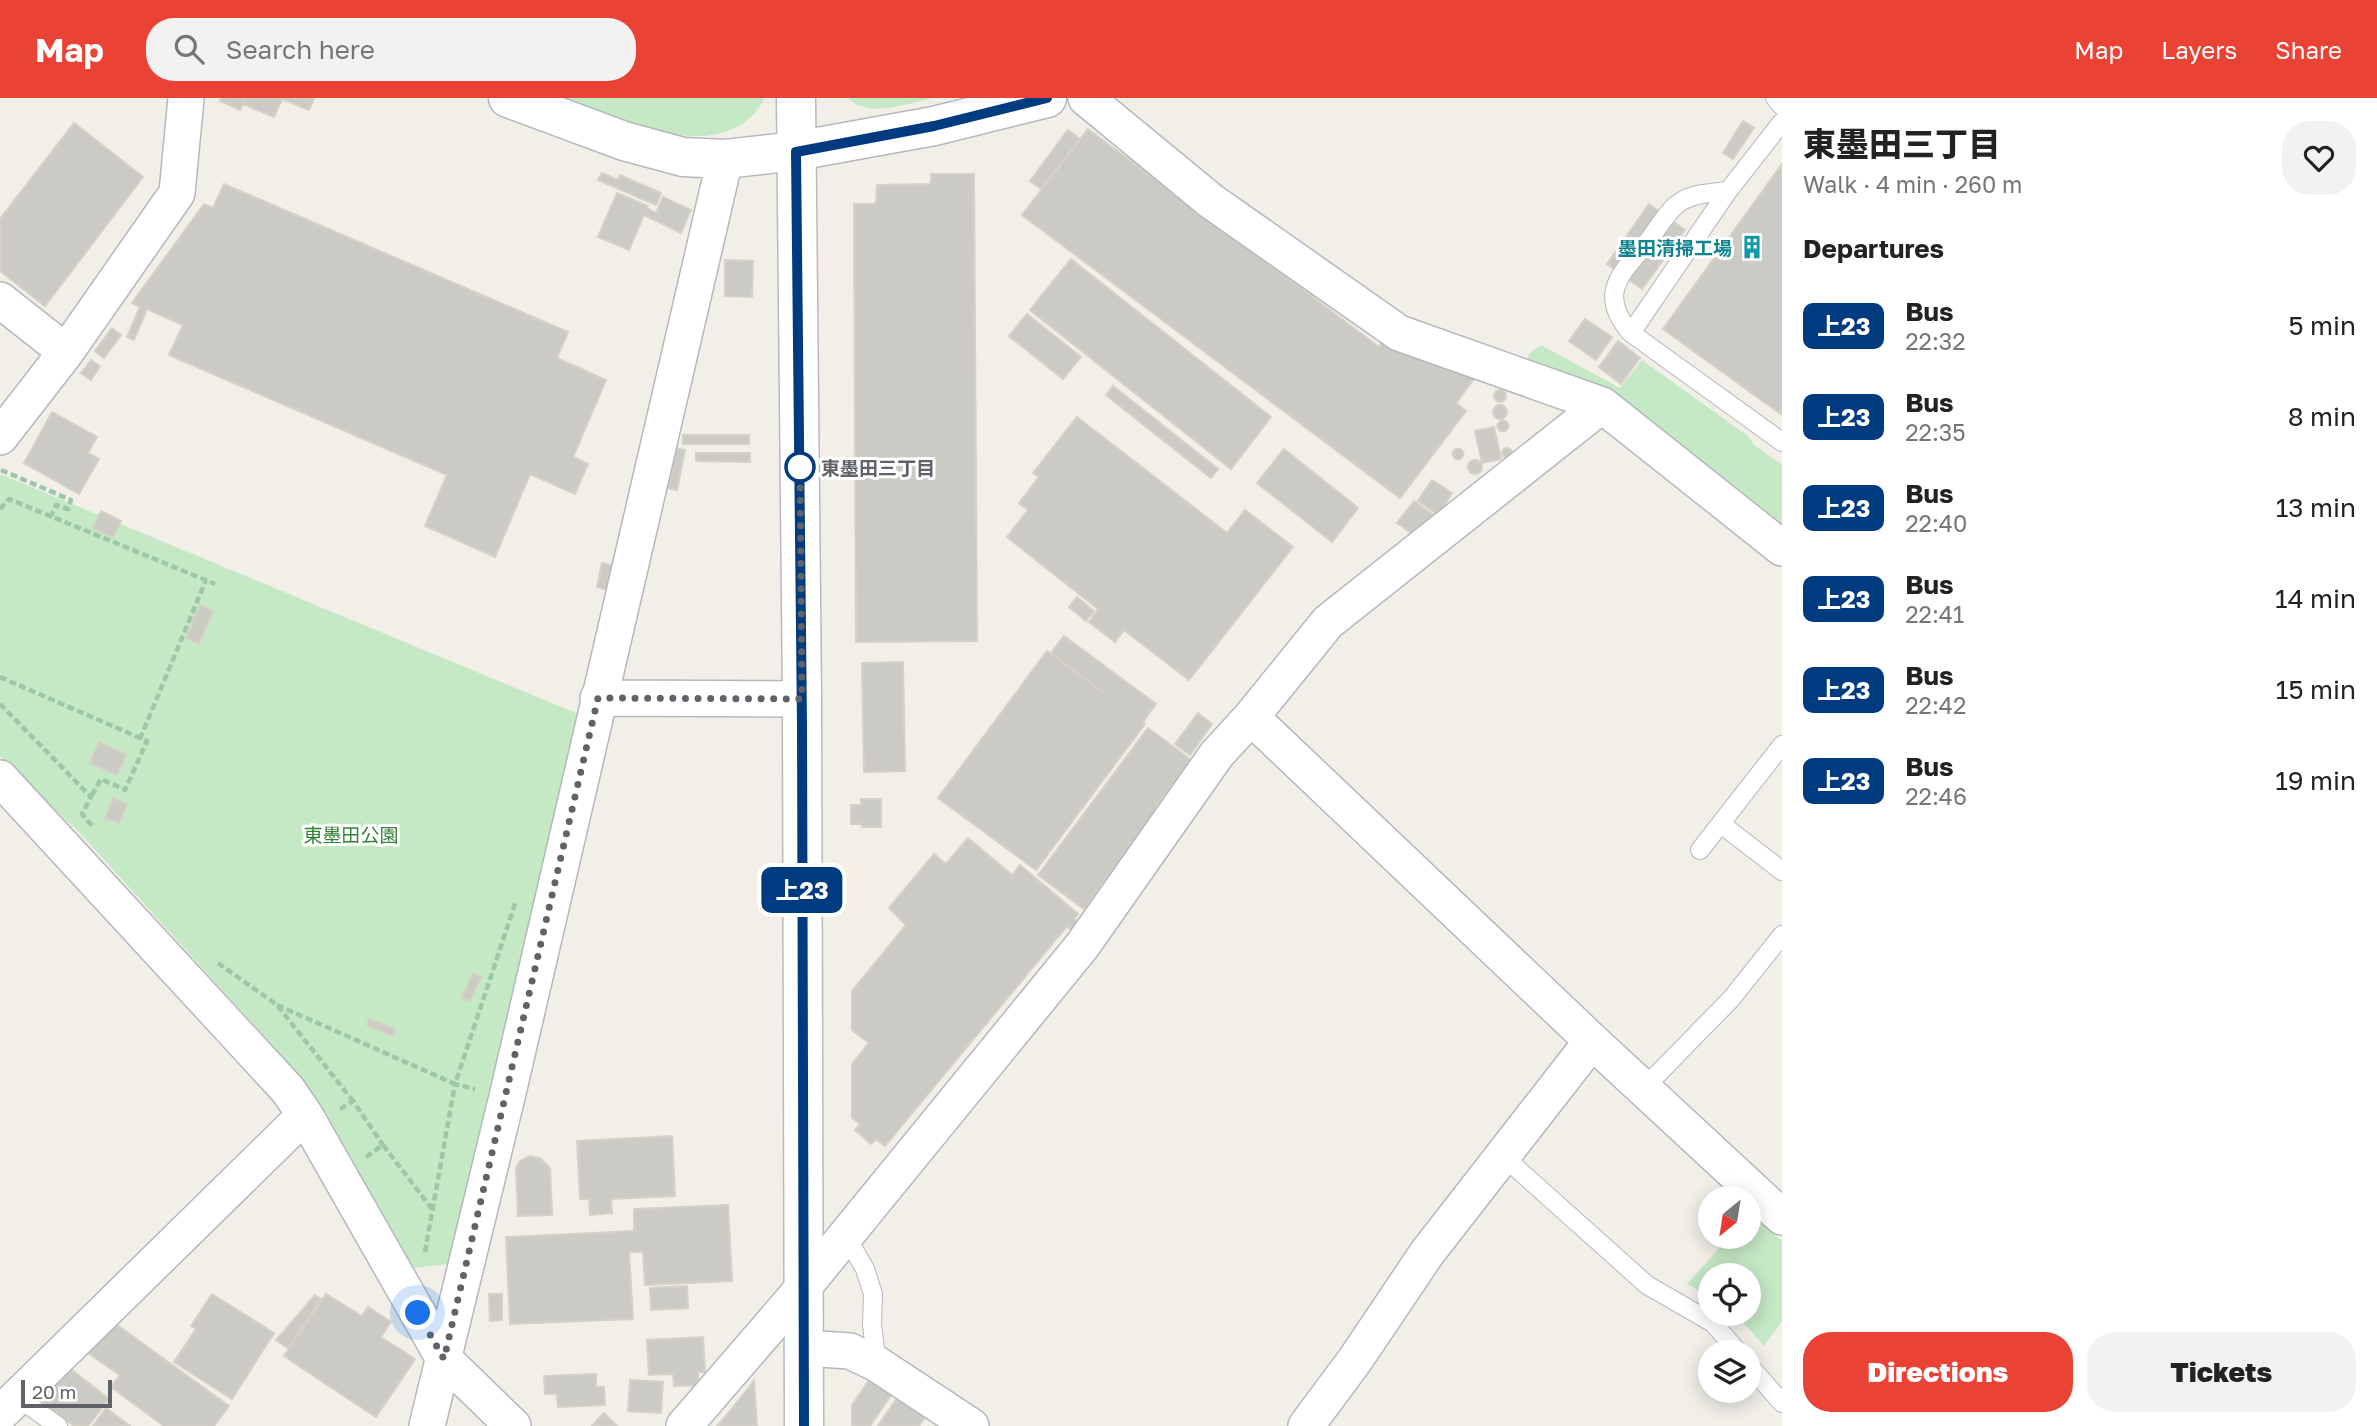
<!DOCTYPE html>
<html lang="en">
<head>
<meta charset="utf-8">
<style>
	body { margin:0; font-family:"Golos Text","Noto Sans JP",sans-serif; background:#f2f2f2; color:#222; height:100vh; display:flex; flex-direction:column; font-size:26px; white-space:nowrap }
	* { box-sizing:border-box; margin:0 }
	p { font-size:23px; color:#767676 }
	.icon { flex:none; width:38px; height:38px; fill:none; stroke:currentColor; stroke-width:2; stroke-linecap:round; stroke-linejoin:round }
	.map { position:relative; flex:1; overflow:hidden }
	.sheet { display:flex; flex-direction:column; background:#fff; width:595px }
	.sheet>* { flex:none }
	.badge { padding:0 14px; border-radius:10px; font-size:24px; line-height:46px }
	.needle { width:46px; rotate:210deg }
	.buttons { position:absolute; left:1698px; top:1088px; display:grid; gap:14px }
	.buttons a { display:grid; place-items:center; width:63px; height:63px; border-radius:50%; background:#fff; box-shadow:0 4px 18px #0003; font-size:35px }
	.scale { position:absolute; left:21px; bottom:18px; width:91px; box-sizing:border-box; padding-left:7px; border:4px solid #5f6368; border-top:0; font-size:19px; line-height:24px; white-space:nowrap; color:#5f6368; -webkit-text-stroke:5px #fff; paint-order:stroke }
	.you { position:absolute; width:35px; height:35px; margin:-18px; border:5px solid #fff; border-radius:50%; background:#1a73e8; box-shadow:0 0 0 10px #1a73e833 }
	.map>.badge { position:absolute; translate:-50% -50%; box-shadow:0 0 0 4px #fff }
	h2 { padding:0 21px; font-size:26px; line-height:63px }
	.round { display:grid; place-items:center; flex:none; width:74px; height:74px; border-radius:28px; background:#f2f2f2 }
	.summary { display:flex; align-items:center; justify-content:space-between; height:119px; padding:0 21px }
	h1 { font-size:33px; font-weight:800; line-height:52px }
	.primary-button { display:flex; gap:14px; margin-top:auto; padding:14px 21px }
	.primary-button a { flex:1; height:80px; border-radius:28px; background:#ea4335; color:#fff; font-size:28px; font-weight:800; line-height:80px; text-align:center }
	.primary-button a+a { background:#f2f2f2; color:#222 }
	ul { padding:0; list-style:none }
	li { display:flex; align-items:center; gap:21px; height:91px; padding:0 21px }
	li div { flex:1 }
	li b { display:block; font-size:26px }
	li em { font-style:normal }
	li .badge { min-width:77px; font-weight:700; text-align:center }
	header { display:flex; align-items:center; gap:42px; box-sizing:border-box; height:98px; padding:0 35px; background:#ea4335; color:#fff }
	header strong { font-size:33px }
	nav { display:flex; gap:38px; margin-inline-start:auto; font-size:24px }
	.search { width:490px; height:63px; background:#f2f2f2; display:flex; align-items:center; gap:18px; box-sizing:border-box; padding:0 24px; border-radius:28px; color:#767676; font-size:26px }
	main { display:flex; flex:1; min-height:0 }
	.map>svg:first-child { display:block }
</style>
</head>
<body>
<header>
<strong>Map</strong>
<div class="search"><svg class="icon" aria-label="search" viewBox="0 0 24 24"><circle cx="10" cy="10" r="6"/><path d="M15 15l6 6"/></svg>Search here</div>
<nav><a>Map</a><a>Layers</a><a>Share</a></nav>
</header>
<main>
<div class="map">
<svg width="1782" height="1328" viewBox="0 0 1782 1328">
	<rect width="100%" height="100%" fill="#f1efe8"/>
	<!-- green -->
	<path fill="#c5e8c5" d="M552,0h212c-8,23 -37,37 -61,38 -42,2 -111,-23 -151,-38z
		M848,0h85c-25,5 -65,21 -85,0z
		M1541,247l79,43 22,-28 106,76 6,9 28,20v65l-257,-166 5,-11z
		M0,376l583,242 -125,547 -46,5 -111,-191 -222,-245 -54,-49 -25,-27z
		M1751,1115l31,28v80l-18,25 -28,-32h12v-38h-38v21l-23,-13 42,-47h19v-20z"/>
	<!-- building -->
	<path fill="#cccac5" stroke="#d6d1c6" stroke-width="2" d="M221,0h21l3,1 -5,11 -20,-9z
		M245,0h69l-5,12 -27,-11 -8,18 -31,-13z
		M1743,23l11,7 -21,31 -10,-6z
		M74,25l69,54 -98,129 -45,-35v-52z
		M1088,31l291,218 3,-5 92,37 -18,24 10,8 -66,87 -378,-283z
		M1068,32l12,9 -39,50 -11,-8z
		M1782,66v251l-119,-86z
		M602,75l16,7 2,-5 41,18 -5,12 -58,-25z
		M931,76h43l3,467 -121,1 -2,-438h22l1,-19 54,-1z
		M224,86l344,148 -11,26 49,22 -33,77 15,7 -13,30 -45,-20 -35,83 -70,-31 22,-51 -278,-120 14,-30 -36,-16 -13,31 -7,-3 13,-30 -8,-4 72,-99 9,4z
		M617,95l31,13 -1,2 9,5 7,-16 28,13 -10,23 -37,-18 -15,35 -31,-13z
		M1649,106l36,26 -43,59 -35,-25z
		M1071,161l200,158 -40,52 -201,-159z
		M725,162l28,1 -1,36 -27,-1z
		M1027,216l54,43 -18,22 -54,-43z
		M1585,221l27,18 -16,23 -27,-19z
		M112,230l9,7 -17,23 -9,-7z
		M1618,243l22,17 -19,26 -22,-17z
		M91,262l9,6 -9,14 -10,-7z
		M1113,288l105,83 -7,9 -105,-83z
		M1494 298a6 6 0 1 1 12 0a6 6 0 1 1-12 0Z
		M1493 314a7 7 0 1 1 14 0a7 7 0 1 1-14 0Z
		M52,314l45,25 -9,16 11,6 -20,35 -55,-31z
		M1077,319l150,116 18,-23 48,37 -104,133 -65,-50 -9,12 -26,-20 9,-13 -91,-72 21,-27 -9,-7 20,-26 -6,-4z
		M1497.5 328a5.5 5.5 0 1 1 11 0a5.5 5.5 0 1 1-11 0Z
		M1494,329l7,32 -19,4 -7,-32z
		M683,337h66v9h-66z
		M676,350l9,2 -8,40 -9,-2z
		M1502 355a5 5 0 1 1 10 0a5 5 0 1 1-10 0Z
		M1452.5 356a5.5 5.5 0 1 1 11 0a5.5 5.5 0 1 1-11 0Z
		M1284,351l74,59 -26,34 -75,-59z
		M696,355h54v9l-54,-1z
		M1468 369a7 7 0 1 1 14 0a7 7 0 1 1-14 0Z
		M1432,382l20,13 -14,22 -20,-14z
		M1414,403l26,19 -24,16 -19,-13z
		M101,413l20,10 -8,17 -20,-10z
		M602,465l13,3 -6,24 -12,-3z
		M1077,499l17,14 -8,10 -17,-14z
		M200,507l13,6 -14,33 -13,-6z
		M1064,538l92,68 -13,18 2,2 -109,146 -98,-72 109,-147 58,43 -54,-41z
		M903,564l2,109 -41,1 -2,-109z
		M1198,615l14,11 -22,31 -15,-11z
		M1148,630l43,32 -36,48 3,2 -74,99 -46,-34z
		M99,644l27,12 -9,21 -27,-12z
		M113,700l14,6 -8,19 -14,-5z
		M861,701h20v28h-19v-3h-11v-19h10z
		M968,740l44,37 8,-10 58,49 -4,5 5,4 -7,8 -5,-5 -182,220 -9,-7 -5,5 -16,-14 5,-6 -8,-6v-54l17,-21 -17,-13v-39l54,-66 -17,-17 45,-54 12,10z
		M473,875l8,4 -11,24 -8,-3z
		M369,921l26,10 -3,7 -25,-11z
		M672,1038l3,60 -64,3 1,14 -22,2 -1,-16h-9l-3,-58z
		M530,1058l11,3 9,9 2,47 -34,1 -2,-48 4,-7z
		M728,1107l4,76 -87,4 -2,-33h-14l4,67 -123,5 -4,-87 128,-6v-22z
		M687,1188l1,22 -37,2 -1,-22z
		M212,1196l62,39 -42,66 -58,-37 22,-33 -5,-3z
		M326,1196l36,22 6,-9 23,15 -10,15 34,22 -39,58 -92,-61z
		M489,1196h13v26l-12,1z
		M315,1197l6,4 -33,49 -12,-8z
		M113,1224l116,84 -15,20h-50l-53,-39 9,-12 -32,-22z
		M703,1239l2,35h-7v13l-24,1 -1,-12 -24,1 -2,-35z
		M68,1269l41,32 -21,27h-14l-32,-24z
		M596,1276v13h8l1,18 -47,2 -1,-13h-12l-1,-18z
		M872,1278l22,15 -24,35h-18v-21z
		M630,1282l33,2 -2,31 -33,-2z
		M754,1283l3,45h-40l13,-15z
		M897,1300l28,19 -6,9h-41z
		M106,1310l24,18h-37z
		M604,1315l13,13h-25z"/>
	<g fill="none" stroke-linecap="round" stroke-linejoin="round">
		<!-- service casing -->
		<g stroke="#b5b8bc" stroke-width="20">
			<path id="service" d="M1775,0l7,8
				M1728,93l-97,142 151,109
				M1631,235c-35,-40 -9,-60 18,-93 8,-11 17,-26 27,-35 14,-12 35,-12 52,-14l54,-69
				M1721,726l61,47
				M1700,752l82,-105
				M1643,991l88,-90 51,-64
				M1503,1058l144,129 66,38 26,30
				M846,1138l19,33 8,25 -1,31 5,39
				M1748,1266l34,39
				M17,1299l41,29"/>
		</g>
		<!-- minor casing -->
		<g stroke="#b5b8bc" stroke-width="38">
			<path id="minor" d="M1086,0l125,103 188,132 203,72 180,143
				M0,202l66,52
				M0,339l66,-85 111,-159 9,-95
				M598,600l204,1
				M1251,619l341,324 190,176
				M0,680l288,312 17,25 139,244 69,67
				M804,1250l46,3 27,13 94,62
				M0,1316l305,-299
				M427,1328l80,-329 218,-938
				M684,1328l119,-138 279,-342 135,-192 34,-37 77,-95 274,-217
				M1306,1328l49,-66 72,-107 165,-212"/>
		</g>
		<!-- tertiary casing -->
		<g stroke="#b5b8bc" stroke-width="41">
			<path id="tertiary" d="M508,0l116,43 59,16 42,2 71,-8 138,-25 113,-28"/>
		</g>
		<!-- secondary casing -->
		<g stroke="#b6babf" stroke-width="41">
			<path id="secondary" d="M796,0l6,601 2,727"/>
		</g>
		<!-- path -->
		<path stroke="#9cc7a9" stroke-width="4.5" stroke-dasharray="7 3.5" stroke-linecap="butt" d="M1,372l70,30 -3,9 -12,-4 -5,11
			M0,411l9,-10 206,85
			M0,579l147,64 -22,49 -24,-11 -10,18
			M0,606l91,93 -9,17 12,14
			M140,641l66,-159
			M218,865l59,42 76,96
			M277,907l178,79 61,-183
			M340,1011l13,-8 30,44
			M366,1059l17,-12 49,64
			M425,1154l30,-168 20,5"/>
		<!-- service -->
		<use href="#service" stroke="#fff" stroke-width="18"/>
		<!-- minor -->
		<use href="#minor" stroke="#fff" stroke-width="35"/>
		<!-- tertiary -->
		<use href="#tertiary" stroke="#fff" stroke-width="38"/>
		<!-- secondary -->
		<use href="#secondary" stroke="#fff" stroke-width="38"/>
	</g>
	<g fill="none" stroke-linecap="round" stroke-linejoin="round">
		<!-- line casing -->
		<g stroke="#fff" stroke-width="16">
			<path id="line" d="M804,1328l-2,-700 -6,-574 138,-26 113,-28"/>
		</g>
		<!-- line -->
		<use href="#line" stroke="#003b80" stroke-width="10"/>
		<!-- walk -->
		<path stroke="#5f6368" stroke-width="7" stroke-dasharray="0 12.6" d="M418,1215l26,46 154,-661 204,1 -2,-232"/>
	</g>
	<!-- icons -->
	<defs>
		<g id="building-bare" transform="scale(1.89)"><path d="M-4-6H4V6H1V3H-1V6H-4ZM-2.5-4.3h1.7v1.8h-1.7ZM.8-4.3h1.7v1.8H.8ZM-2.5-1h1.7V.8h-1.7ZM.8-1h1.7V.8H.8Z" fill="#0f9aa8" stroke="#fff" stroke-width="2.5" paint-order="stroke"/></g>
	</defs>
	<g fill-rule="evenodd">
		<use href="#building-bare" x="1752" y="149"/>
	</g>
	<!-- markers -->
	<circle fill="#fff" stroke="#003b80" stroke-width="3.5" cx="800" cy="369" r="14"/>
	<g text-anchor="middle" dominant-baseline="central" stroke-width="6" stroke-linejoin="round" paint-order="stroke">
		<!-- culture labels -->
		<g font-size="19" font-weight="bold" fill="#0d838f" stroke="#fff" text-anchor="end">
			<text x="1732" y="149">墨田清掃工場</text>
		</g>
		<!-- stop labels -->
		<g font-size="19" font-weight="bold" fill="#5f6368" stroke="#fff" text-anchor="start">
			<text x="821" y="369">東墨田三丁目</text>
		</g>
		<!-- park labels -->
		<g font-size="19" fill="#348238" stroke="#fff">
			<text x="351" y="736">東墨田公園</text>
		</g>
	</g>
</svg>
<div class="buttons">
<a><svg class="needle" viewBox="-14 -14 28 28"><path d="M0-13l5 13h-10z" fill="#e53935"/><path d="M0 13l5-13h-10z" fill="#767676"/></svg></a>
<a><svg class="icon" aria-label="locate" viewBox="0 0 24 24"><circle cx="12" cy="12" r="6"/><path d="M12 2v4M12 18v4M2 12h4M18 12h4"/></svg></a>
<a><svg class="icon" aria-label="layers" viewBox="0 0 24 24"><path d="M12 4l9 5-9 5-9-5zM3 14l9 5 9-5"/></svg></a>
</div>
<div class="scale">20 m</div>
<div class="you" style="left:418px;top:1215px"></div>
<b class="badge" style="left:802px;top:792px;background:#003b80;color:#fff">上23</b>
</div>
<section class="sheet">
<div class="summary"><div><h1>東墨田三丁目</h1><p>Walk · 4 min · 260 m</p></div><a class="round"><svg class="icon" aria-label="heart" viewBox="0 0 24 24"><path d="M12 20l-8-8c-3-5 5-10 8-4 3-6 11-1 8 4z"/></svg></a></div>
<h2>Departures</h2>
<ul>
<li><span class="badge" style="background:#003b80;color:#fff">上23</span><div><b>Bus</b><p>22:32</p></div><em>5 min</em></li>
<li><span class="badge" style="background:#003b80;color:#fff">上23</span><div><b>Bus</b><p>22:35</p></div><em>8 min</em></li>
<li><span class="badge" style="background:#003b80;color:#fff">上23</span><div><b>Bus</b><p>22:40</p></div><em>13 min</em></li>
<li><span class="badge" style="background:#003b80;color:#fff">上23</span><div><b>Bus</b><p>22:41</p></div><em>14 min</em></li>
<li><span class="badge" style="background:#003b80;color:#fff">上23</span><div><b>Bus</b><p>22:42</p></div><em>15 min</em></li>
<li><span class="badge" style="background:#003b80;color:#fff">上23</span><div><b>Bus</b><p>22:46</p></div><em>19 min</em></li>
</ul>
<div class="primary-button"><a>Directions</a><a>Tickets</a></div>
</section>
</main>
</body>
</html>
